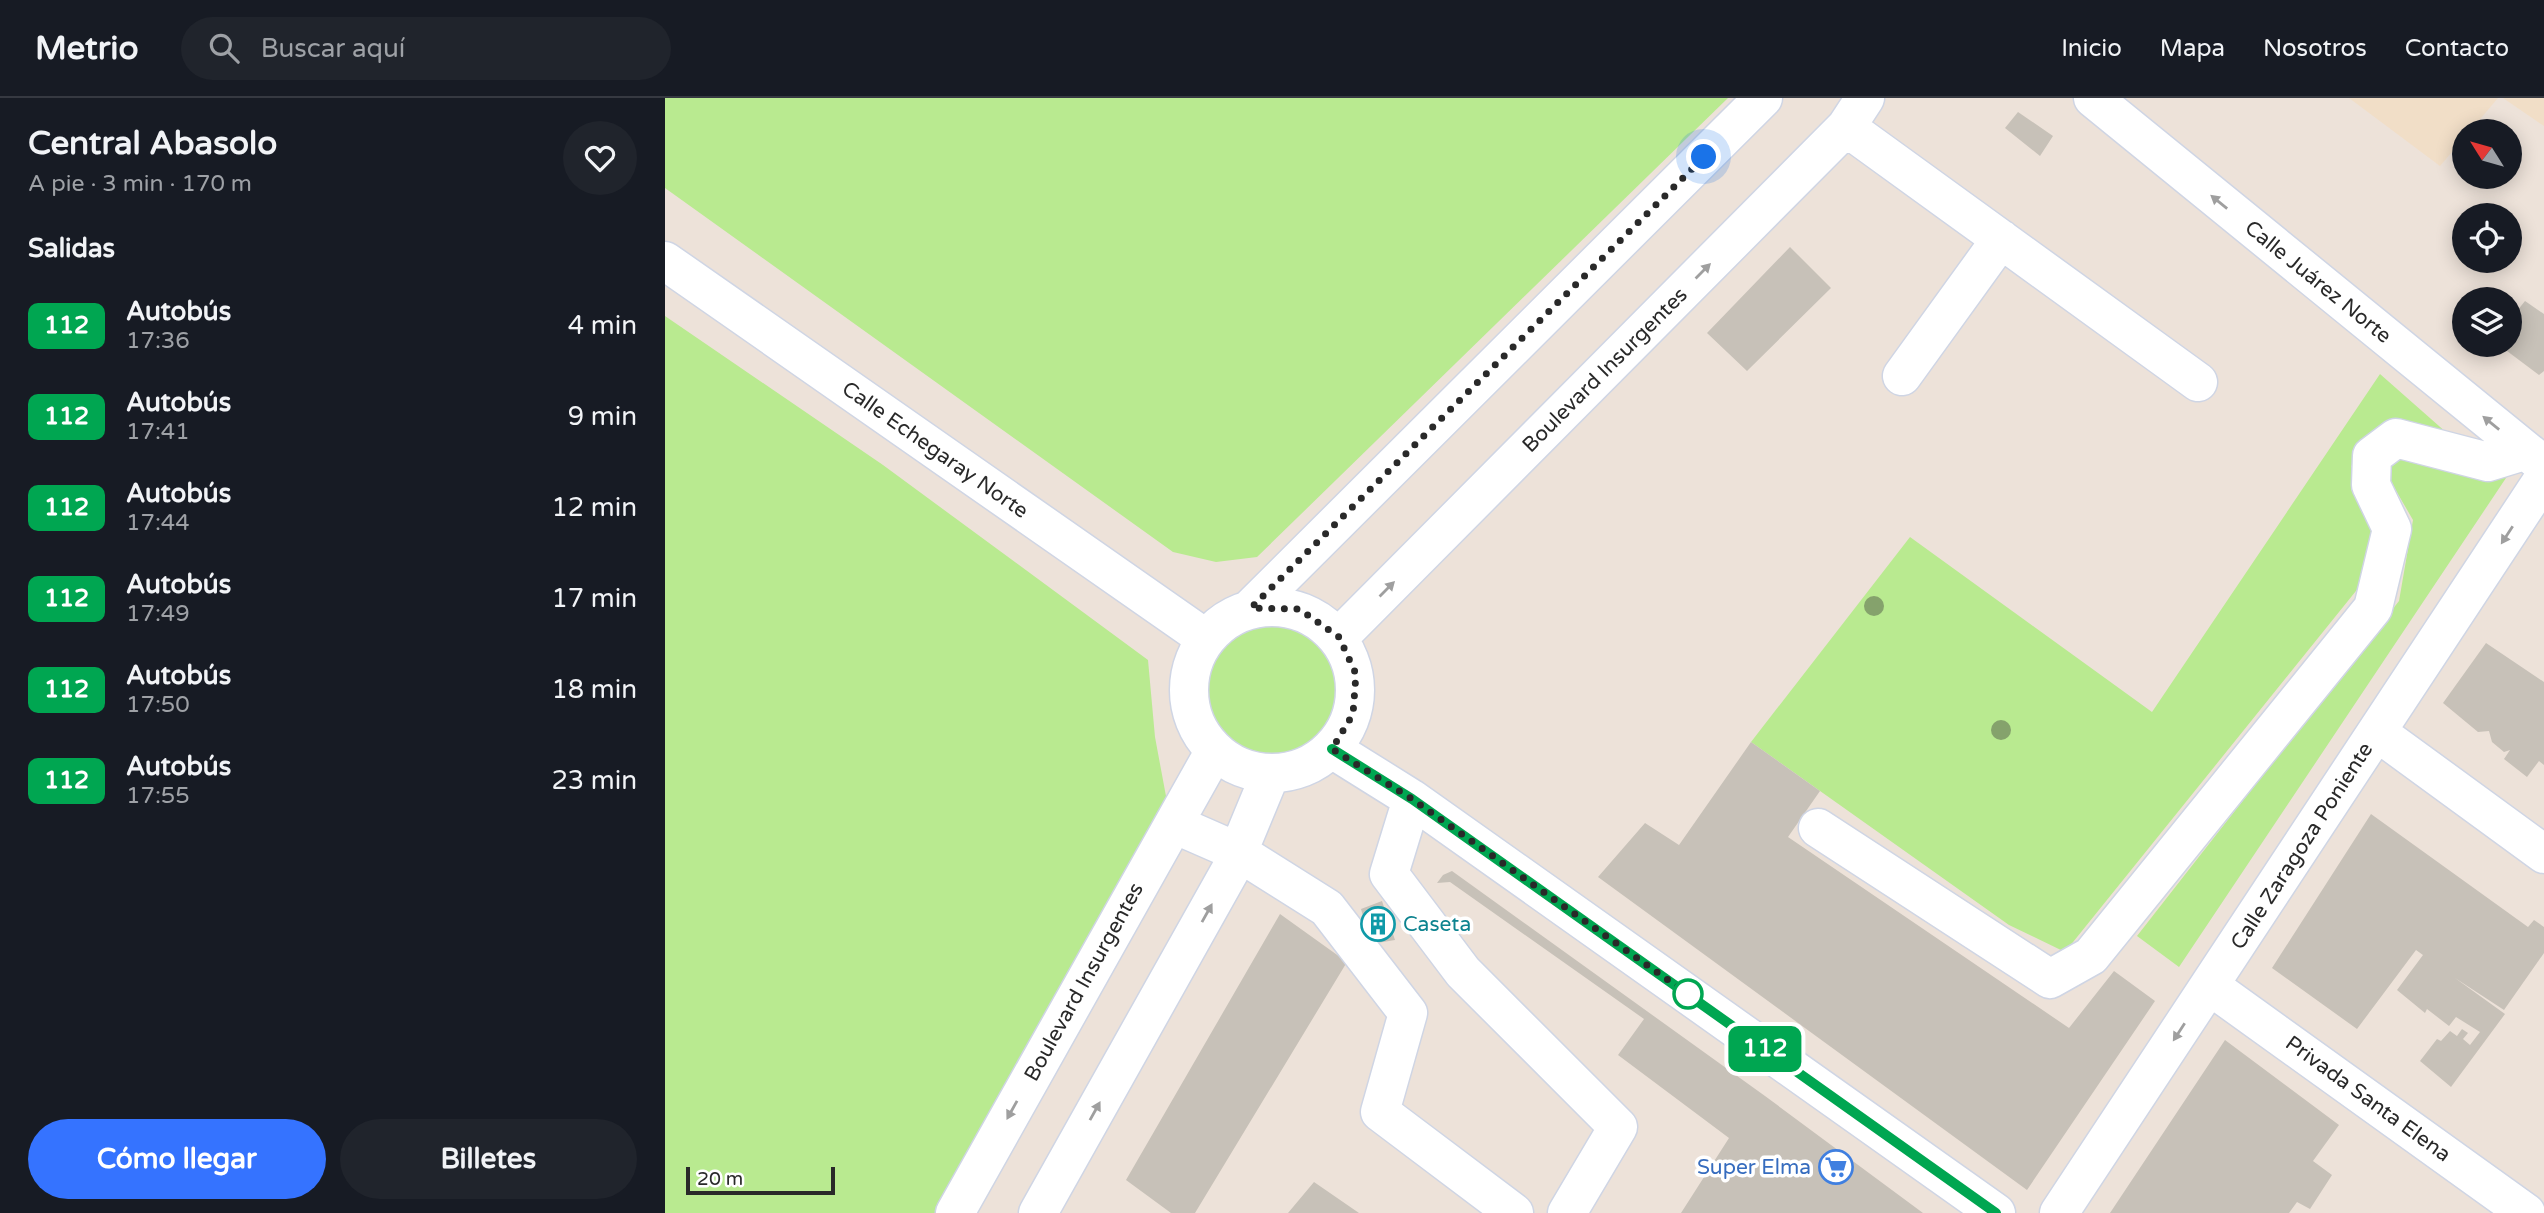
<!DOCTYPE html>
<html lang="es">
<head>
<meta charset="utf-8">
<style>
	body { margin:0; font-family:"Varela Round",sans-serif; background:#20242c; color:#f1f3f6; height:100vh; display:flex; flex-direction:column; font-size:26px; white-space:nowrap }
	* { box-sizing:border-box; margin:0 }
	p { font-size:23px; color:#9ea1a6 }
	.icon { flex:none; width:38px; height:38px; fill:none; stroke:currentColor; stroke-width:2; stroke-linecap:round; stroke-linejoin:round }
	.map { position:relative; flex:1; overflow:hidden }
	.details { display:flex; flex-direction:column; background:#171b24; width:665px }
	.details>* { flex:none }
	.badge { padding:0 14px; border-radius:10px; font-size:24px; line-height:46px }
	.needle { width:46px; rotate:307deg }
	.fabs { position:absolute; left:1787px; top:21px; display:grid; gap:14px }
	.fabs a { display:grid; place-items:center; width:70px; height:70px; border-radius:50%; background:#171b24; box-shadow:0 4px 18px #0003; font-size:35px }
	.scale { position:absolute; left:21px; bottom:18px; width:149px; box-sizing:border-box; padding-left:7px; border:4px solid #292929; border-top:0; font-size:19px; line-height:24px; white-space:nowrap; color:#292929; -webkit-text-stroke:5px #fff; paint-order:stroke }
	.you { position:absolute; width:35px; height:35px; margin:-18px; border:5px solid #fff; border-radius:50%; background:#1a73e8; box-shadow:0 0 0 10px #1a73e833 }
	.map>.badge { position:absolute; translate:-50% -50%; box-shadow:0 0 0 4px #fff }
	h2 { padding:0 28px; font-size:26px; line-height:63px }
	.round { display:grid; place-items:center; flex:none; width:74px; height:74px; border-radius:37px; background:#20242c }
	.head { display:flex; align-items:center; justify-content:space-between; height:119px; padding:0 28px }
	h1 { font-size:33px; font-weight:700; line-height:52px }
	.action { display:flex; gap:14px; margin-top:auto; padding:14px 28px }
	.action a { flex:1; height:80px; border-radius:42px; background:#3573ff; color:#fff; font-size:28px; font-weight:700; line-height:80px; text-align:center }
	.action a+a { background:#20242c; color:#f1f3f6 }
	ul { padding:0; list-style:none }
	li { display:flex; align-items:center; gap:21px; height:91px; padding:0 28px }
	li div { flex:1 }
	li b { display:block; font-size:26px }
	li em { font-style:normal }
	li .badge { min-width:77px; font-weight:700; text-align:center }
	header { display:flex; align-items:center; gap:42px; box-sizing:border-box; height:98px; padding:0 35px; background:#171b24; border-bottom:2px solid #363941 }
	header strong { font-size:33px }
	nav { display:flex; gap:38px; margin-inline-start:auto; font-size:24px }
	.search { width:490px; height:63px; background:#20242c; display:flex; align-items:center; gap:18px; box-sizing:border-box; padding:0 24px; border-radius:38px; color:#9ea1a6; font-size:26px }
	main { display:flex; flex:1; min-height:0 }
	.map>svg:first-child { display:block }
</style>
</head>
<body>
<header>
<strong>Metrio</strong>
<div class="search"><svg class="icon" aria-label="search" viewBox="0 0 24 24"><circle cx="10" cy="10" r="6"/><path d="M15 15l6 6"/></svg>Buscar aquí</div>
<nav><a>Inicio</a><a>Mapa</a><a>Nosotros</a><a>Contacto</a></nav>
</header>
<main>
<section class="details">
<div class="head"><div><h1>Central Abasolo</h1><p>A pie · 3 min · 170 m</p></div><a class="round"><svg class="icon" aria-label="heart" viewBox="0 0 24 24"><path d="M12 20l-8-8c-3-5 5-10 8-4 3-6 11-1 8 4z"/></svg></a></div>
<h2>Salidas</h2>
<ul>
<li><span class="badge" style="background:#00a651;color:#fff">112</span><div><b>Autobús</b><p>17:36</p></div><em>4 min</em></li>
<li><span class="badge" style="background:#00a651;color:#fff">112</span><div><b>Autobús</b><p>17:41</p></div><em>9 min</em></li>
<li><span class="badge" style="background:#00a651;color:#fff">112</span><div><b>Autobús</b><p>17:44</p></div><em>12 min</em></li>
<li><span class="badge" style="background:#00a651;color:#fff">112</span><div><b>Autobús</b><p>17:49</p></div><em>17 min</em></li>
<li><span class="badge" style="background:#00a651;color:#fff">112</span><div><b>Autobús</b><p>17:50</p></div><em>18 min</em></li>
<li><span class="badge" style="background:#00a651;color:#fff">112</span><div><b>Autobús</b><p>17:55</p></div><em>23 min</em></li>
</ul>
<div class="action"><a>Cómo llegar</a><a>Billetes</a></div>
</section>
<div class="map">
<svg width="1879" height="1115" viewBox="0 0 1879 1115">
	<rect width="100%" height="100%" fill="#ede2d9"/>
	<!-- education -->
	<path fill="#f1dec7" d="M1684,0h149l-28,33h-6v7l-24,28z
		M1838,0h41v28z"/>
	<!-- green -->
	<path fill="#b9ea90" d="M0,0h1063l-471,459 -41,5 -43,-10 -508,-364z
		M0,218l218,149 265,195 7,77 13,70 -232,406h-271z
		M1715,276l76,67 -72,-16 -33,41 23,62 -10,53 -299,371 -56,-27 -258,-183 159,-205 242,175z
		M1735,347l108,30 -329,492 -42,-31 262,-335 14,-81 -29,-50z
		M541 592a68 68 0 1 1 136 0a68 68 0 1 1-136 0Z"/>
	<!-- building -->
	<path fill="#c7c1b8" d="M1353,14l35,24 -13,20 -35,-28z
		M1125,149l41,41 -84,83 -40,-38z
		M1860,203l19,13v57l-5,4 -40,-30h10v-24z
		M1821,545l58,39v83l-5,-4 -12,16 -23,-18 6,-9 -6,2 -12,-10 -3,-11 -11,1 -35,-29z
		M1086,644l69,49 -32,46 281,191 45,-57 41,30 -128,189 -429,-313 47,-54 34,22z
		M1706,716l157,113 6,-7 10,7v26l-40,57 -49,-32 50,36 -54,73 -31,-26 17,-22 4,2 9,-10 7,5 5,-7 6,4 -5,6 7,6 10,-13 -24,-15 -7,9 -22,-17 -2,4 -28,-23 26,-35 -7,-5 -59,79 -85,-61z
		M787,773l313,225 158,117h-242l48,-75 -111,-83 26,-36 -194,-137 -13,1 6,-8z
		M717,803l13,39 -24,4 -10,-35z
		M615,816l67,48 -152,251h-24l-45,-33z
		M1560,942l114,85 -26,36 19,14 -22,34 -13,-7 -8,11h-179z
		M649,1084l45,31h-71z"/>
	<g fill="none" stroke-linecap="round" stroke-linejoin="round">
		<!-- minor casing -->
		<g stroke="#cfd5e4" stroke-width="41">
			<path id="minor" d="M1428,0l447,364
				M1181,29l352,255
				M0,163l540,377
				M1237,278l99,-137
				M524 592a83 83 0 1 1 166 0a83 83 0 1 1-166 0Z
				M586,510l512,-510
				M674,539l507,-510 19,-29
				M1712,634l167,122
				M667,651l80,50 584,414
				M747,701l-23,75 74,98 155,155 -51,86
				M509,726l64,28 89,56 81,105 -28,99 134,101
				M1153,730l232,151 41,-23 282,-348 19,-79 -21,-44 1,-29 24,-18 92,24 36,-11
				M1545,888l316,227
				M290,1115l259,-461
				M373,1115l193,-344 39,-94
				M1394,1115l485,-735"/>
		</g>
		<!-- minor -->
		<use href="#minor" stroke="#fff" stroke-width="38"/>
	</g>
	<!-- trees -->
	<g fill="#85a26c">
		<circle cx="1209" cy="508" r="10"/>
		<circle cx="1336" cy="632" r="10"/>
	</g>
	<!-- one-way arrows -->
	<defs><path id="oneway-solid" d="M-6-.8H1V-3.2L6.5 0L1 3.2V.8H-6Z" transform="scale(1.75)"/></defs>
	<g fill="#9f9f9f">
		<use href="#oneway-solid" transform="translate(1554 104) rotate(-141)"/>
		<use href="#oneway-solid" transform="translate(1038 173) rotate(-45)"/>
		<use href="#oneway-solid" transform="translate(1826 325) rotate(-141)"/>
		<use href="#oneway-solid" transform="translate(1842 437) rotate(123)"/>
		<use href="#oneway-solid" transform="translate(722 491) rotate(-45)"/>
		<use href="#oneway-solid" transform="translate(542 815) rotate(-61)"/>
		<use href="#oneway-solid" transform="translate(1514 934) rotate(123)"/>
		<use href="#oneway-solid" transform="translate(347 1012) rotate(119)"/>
		<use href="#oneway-solid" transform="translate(430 1013) rotate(-61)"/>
	</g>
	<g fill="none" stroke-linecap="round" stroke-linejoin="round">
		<!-- line casing -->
		<g stroke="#fff" stroke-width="16">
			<path id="line" d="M667,651l80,50 584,414"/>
		</g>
		<!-- line -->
		<use href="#line" stroke="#00a651" stroke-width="10"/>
		<!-- walk -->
		<path stroke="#292929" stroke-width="7" stroke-dasharray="0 12.6" d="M1023,896l-276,-195 -80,-50 21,-35 3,-40 -17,-37 -40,-28 -48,-1 453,-451"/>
	</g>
	<!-- icons -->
	<defs>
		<g id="building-ring" transform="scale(1.75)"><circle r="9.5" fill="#fff" stroke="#0f9aa8" stroke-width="1.5"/><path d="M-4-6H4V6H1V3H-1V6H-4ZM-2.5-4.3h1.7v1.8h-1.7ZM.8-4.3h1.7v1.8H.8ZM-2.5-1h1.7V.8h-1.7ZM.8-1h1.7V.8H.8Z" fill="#0f9aa8"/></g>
		<g id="supermarket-ring" transform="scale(1.75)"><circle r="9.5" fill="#fff" stroke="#3f7fe0" stroke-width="1.5"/><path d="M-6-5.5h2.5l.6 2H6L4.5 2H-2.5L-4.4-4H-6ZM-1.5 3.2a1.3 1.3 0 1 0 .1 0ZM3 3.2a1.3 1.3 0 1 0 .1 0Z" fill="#3f7fe0"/></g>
	</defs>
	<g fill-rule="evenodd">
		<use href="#building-ring" x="713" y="826"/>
		<use href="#supermarket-ring" x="1171" y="1069"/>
	</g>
	<!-- markers -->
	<circle fill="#fff" stroke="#00a651" stroke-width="3.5" cx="1023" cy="896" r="14"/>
	<g text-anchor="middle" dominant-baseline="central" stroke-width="7" stroke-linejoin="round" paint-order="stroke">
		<!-- street labels -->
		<g font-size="21" fill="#292929" stroke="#fff">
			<text transform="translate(1653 184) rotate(39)">Calle Juárez Norte</text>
			<text transform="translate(940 272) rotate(-45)">Boulevard Insurgentes</text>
			<text transform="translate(270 352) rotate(35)">Calle Echegaray Norte</text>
			<text transform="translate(1637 748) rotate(-57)">Calle Zaragoza Poniente</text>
			<text transform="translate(419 884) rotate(-61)">Boulevard Insurgentes</text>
			<text transform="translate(1703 1001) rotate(36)">Privada Santa Elena</text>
		</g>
		<!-- culture labels -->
		<g font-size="21" fill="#0d838f" stroke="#fff" text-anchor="start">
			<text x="738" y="826">Caseta</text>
		</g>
		<!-- shop labels -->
		<g font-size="21" fill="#366cbe" stroke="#fff" text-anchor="end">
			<text x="1146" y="1069">Super Elma</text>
		</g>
	</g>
</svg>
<div class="fabs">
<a><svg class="needle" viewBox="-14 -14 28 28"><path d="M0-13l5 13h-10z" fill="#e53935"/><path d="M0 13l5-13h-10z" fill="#9ea1a6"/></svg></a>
<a><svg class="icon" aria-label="locate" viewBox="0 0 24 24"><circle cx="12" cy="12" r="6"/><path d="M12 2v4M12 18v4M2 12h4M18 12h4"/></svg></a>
<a><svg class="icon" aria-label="layers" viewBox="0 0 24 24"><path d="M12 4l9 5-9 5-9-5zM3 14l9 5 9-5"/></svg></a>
</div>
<div class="scale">20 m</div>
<div class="you" style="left:1039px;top:59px"></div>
<b class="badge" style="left:1100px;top:951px;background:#00a651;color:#fff">112</b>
</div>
</main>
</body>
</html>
